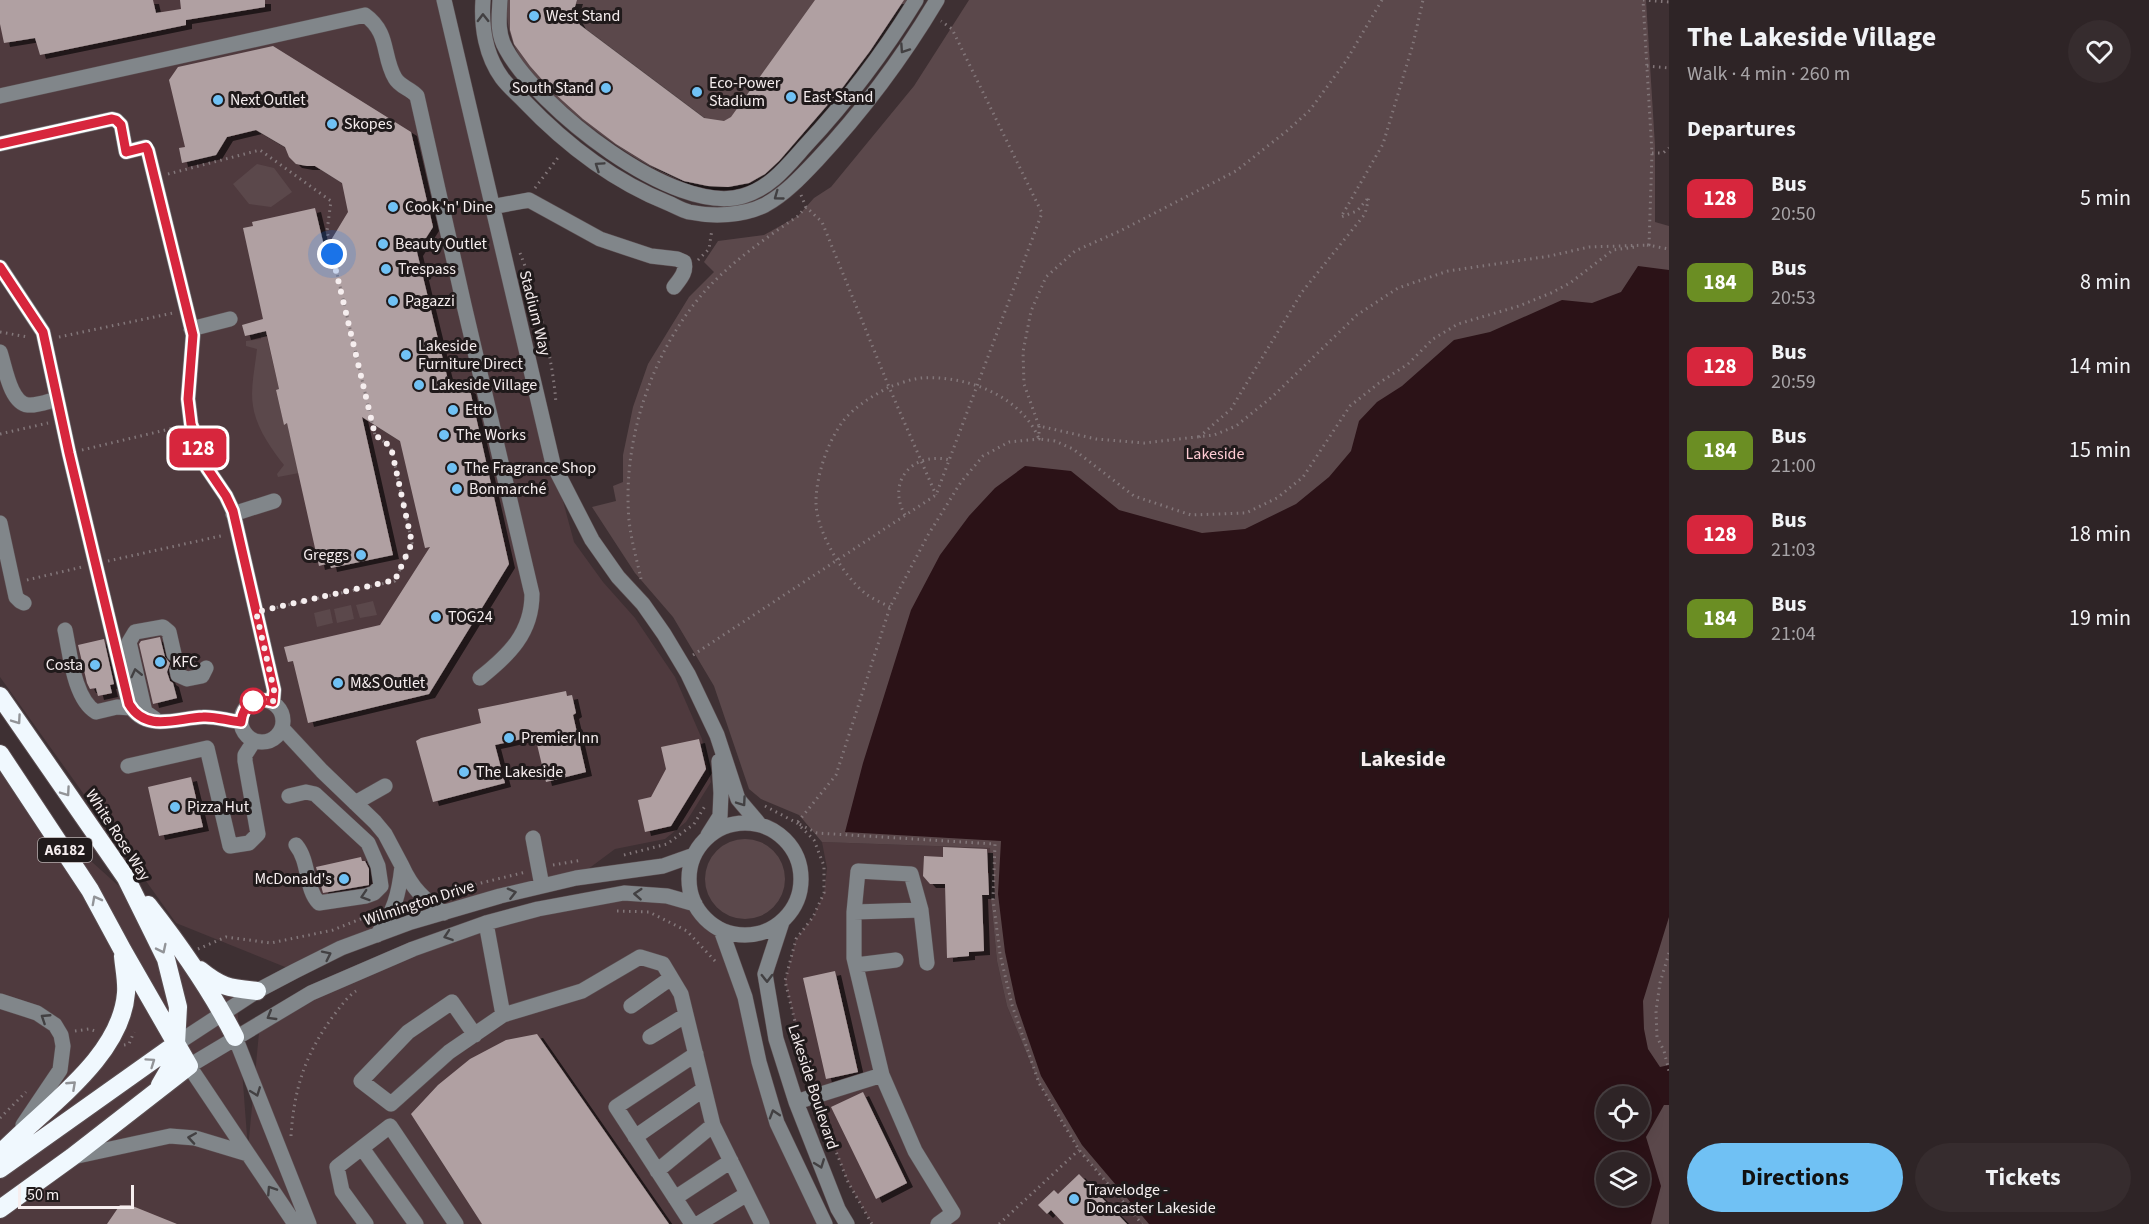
<!DOCTYPE html>
<html lang="en">
<head>
<meta charset="utf-8">
<style>
	body { margin:0; font-family:"Source Sans 3",sans-serif; background:#362c2e; color:#f1f3f6; height:100vh; display:flex; flex-direction:column; font-size:22px; white-space:nowrap }
	* { box-sizing:border-box; margin:0 }
	p { font-size:20px; color:#a7a4a7 }
	.icon { flex:none; width:33px; height:33px; fill:none; stroke:currentColor; stroke-width:2; stroke-linecap:round; stroke-linejoin:round }
	.map { position:relative; flex:1; overflow:hidden }
	.details { display:flex; flex-direction:column; background:#2e2426; width:480px }
	.details>* { flex:none }
	.badge { padding:0 12px; border-radius:9px; font-size:21px; line-height:39px }
	.controls { position:absolute; left:1596px; top:1086px; display:grid; gap:12px }
	.controls a { display:grid; place-items:center; width:54px; height:54px; border-radius:50%; background:#2e2426; box-shadow:0 3px 15px #0003,0 0 0 2px #494143; font-size:30px }
	.scale { position:absolute; left:18px; bottom:15px; width:116px; box-sizing:border-box; padding-left:6px; border:3px solid #f6eeef; border-top:0; font-size:16px; line-height:21px; white-space:nowrap; color:#f6eeef; -webkit-text-stroke:4px #201a1b; paint-order:stroke }
	.you { position:absolute; width:30px; height:30px; margin:-15px; border:4px solid #fff; border-radius:50%; background:#1a73e8; box-shadow:0 0 0 9px #1a73e833 }
	.map>.badge { position:absolute; translate:-50% -50%; box-shadow:0 0 0 3px #fff }
	h2 { padding:0 18px; font-size:22px; line-height:54px }
	.round { display:grid; place-items:center; flex:none; width:63px; height:63px; border-radius:32px; background:#362c2e }
	.overview { display:flex; align-items:center; justify-content:space-between; height:102px; padding:0 18px }
	h1 { font-size:28px; font-weight:700; line-height:45px }
	.primary-button { display:flex; gap:12px; margin-top:auto; padding:12px 18px }
	.primary-button a { flex:1; height:69px; border-radius:36px; background:#70c1f4; color:#111; font-size:24px; font-weight:700; line-height:69px; text-align:center }
	.primary-button a+a { background:#362c2e; color:#f1f3f6 }
	ul { padding:0; list-style:none }
	li { display:flex; align-items:center; gap:18px; height:84px; padding:0 18px }
	li div { flex:1 }
	li b { display:block; font-size:22px }
	li em { font-style:normal }
	li .badge { min-width:66px; font-weight:700; text-align:center }
	main { display:flex; flex:1; min-height:0 }
	.map>svg:first-child { display:block }
</style>
</head>
<body>
<main>
<div class="map">
<svg width="1669" height="1224" viewBox="0 0 1669 1224">
	<defs>
		<filter id="shadow"><feDropShadow dx="6" dy="4" stdDeviation="0" flood-color="#0009"/></filter>
	</defs>
	<rect width="100%" height="100%" fill="#3e3033"/>
	<!-- built -->
	<path fill="#4f3a3e" d="M0,0h444l109,464 21,78 29,40 32,36 40,59 27,62 9,43 -25,40 -21,17 -50,10 -39,29 -76,18 -205,75 -119,-48 -176,-246z
		M0,754l44,65 192,172 12,158 12,-127 153,-73 211,-56 71,11 26,26 38,132 66,162h-825z
		M822,842l168,6 1,52 6,61 10,45 32,77 40,67 63,74h-270l-24,-42 -33,-85 -10,-33 -20,-83 11,-42 17,-22 11,-24 3,-25z"/>
	<!-- green -->
	<path fill="#5b484b" fill-rule="evenodd" d="M508,0h399c-33,52 -70,99 -111,144 -13,14 -26,32 -44,39 -19,6 -43,6 -63,0 -49,-14 -129,-75 -162,-115 -14,-18 -23,-45 -19,-68z
		M969,0h677l9,146v76l14,4v998h-527l-63,-74 -40,-67 -32,-77 -10,-45 -6,-61 -1,-52 -168,-6 -23,-27 -38,-16 -12,-10 -35,-103 -41,-69 -38,-44 -43,-66 24,-6 -3,-15 10,-4v-27l10,-48 15,-43 41,-67 25,-25 -10,-10 14,-21 46,-6 34,-19 16,-18 17,-11 83,-101zM1606,1096h34v34h-34zM1606,1162h34v34h-34z
		M257,164l17,4 18,24 -21,15 -22,-3 -16,-20z
		M264,325l15,64 -3,2 8,33 3,-1 12,50 -21,4 -1,-3 7,-9c-13,-16 -28,-38 -31,-59 -3,-18 2,-38 4,-57l-11,-3v-5l15,-2 -2,-13z
		M373,601l4,14 -17,3 -4,-13z
		M351,605l3,14 -17,4 -3,-14z
		M330,609l3,14 -16,4 -3,-14z
		M705 879a40 40 0 1 1 80 0a40 40 0 1 1-80 0Z"/>
	<!-- water -->
	<path fill="#2b1217" fill-rule="evenodd" d="M1638,266l31,4v647l-26,84 1,28 4,20 12,18 9,-2v40h-5l-18,32 15,49 -10,38h-502l-67,-79 -41,-69 -25,-73 -11,-51 -7,-58 3,-53 -156,-9 18,-69 48,-153 29,-55 29,-39 26,-28 30,-22 46,5 48,39 83,23 43,-4 51,-25 33,-27 22,-26 8,-30 18,-19 25,-16 52,-46 36,-8 72,-32 30,3 29,-11zM1606,1096h34v34h-34zM1606,1162h34v34h-34z"/>
	<!-- building -->
	<path fill="#b0a0a2" filter="url(#shadow)" d="M0,0h153l3,13 25,-4 -1,-9h85v7l-79,13v5l-146,30 -5,-17 -31,5 -4,-19z
		M510,0h67l-4,13 7,12 124,93 20,3 7,-4 84,-117h89l-34,51 -27,36 -64,74 -14,13 -16,9 -21,4 -20,-1 -24,-5 -34,-16 -34,-21 -33,-25 -30,-27 -23,-26 -16,-22 -4,-14z
		M273,46l138,86 22,95 -16,25 30,124 23,14 39,174 -80,130 -121,29 -15,-62 -5,1 -4,-15 96,-22 50,-78 -5,1 -25,-107 -38,-24 31,138 -62,13 -1,-5 -11,3 -32,-143 -3,2 -8,-35 3,-1 -13,-58 -21,5 -3,-11 21,-6 -20,-91 10,-2 -1,-4 63,-14 10,42 23,-38 -6,-29 -27,-17h-8l-11,-2 -7,-7 -4,-10 -29,-17 -29,7 -11,18 -34,8 -3,-15 6,-1 -16,-67 9,-13z
		M160,637l5,20 5,6 -3,9 3,9 3,2 4,15 -24,6 -14,-60 2,-3z
		M104,639l10,45 -4,1 2,8 -14,3 -2,-8 -6,1 -3,-6 -9,-38z
		M566,691l1,5 5,-1 4,18 -3,2 13,57 -40,10 -11,-46 -40,9 10,38 -72,19 -17,-61 5,-3 60,-15 -3,-14z
		M699,739l7,30 -35,57 -26,6 -7,-32 13,-3 15,-28 -5,-22z
		M191,777l12,50 -44,9 -11,-49z
		M943,847l44,2 2,46h-7l2,56 -15,1v4l-22,2 -2,-74h-15l-7,-8 1,-20 19,1z
		M361,857l1,4h3l4,8v16l-46,8 -7,-26z
		M835,971l23,101 -32,7 -23,-101z
		M537,1034l132,190h-187l-71,-110 27,-29 32,-26 36,-19z
		M863,1092l44,91 -31,16 -45,-92z
		M1079,1174l48,50h-63l-13,-14 -4,4 -9,-9 16,-15 4,4z
		M120,1205h10l47,19h-70z"/>
	<g fill="none" stroke-linecap="round" stroke-linejoin="round">
		<!-- minor casing -->
		<g stroke="#5b4e51" stroke-width="16">
			<path id="minor" d="M444,0l109,464 39,76 26,37 25,27 21,30 24,40 29,61 21,64 22,26
				M483,0c-2,27 3,56 19,78 6,8 15,16 22,23 41,43 89,80 144,102 7,3 14,7 21,9 24,5 54,4 76,-7 20,-11 36,-28 52,-45 45,-48 86,-103 120,-160
				M500,0c-1,17 -3,34 6,49 31,57 168,168 237,147 28,-8 45,-31 63,-51 41,-44 78,-93 110,-145
				M0,96l352,-78 13,-3c25,18 17,41 30,63 5,9 15,10 22,18l47,209 68,289c0,39 -23,61 -52,84
				M0,144l112,-25 4,1 5,5 5,27 19,-5 3,4 45,184 -5,64 3,25 16,44 19,28 7,15 41,179 -1,12
				M491,207l38,-7 71,39 51,17 26,3 7,3c3,10 -4,17 -10,25
				M0,267l43,65 26,121 60,251c16,29 48,14 74,13 12,-1 25,4 38,5
				M191,329l39,-10
				M0,352c5,14 10,51 28,53 9,1 21,-4 29,-6
				M233,514l41,-13
				M0,523l16,74 4,4 4,2
				M65,630c5,23 9,69 31,82l21,-5 14,1
				M177,670l1,5 9,4 15,-3 4,-8
				M241 721a21 21 0 1 1 42 0a21 21 0 1 1-42 0Z
				M155,719l-10,-7 -16,-70 6,-10 28,-5 6,5 5,22
				M282,728l40,43 53,51 10,12 17,32
				M128,766l79,-18 23,98 19,-3 9,-9 -13,-73v-6l9,-14
				M289,796l17,-4 9,2 53,49 10,23 3,20 -7,7 -8,3 -47,7c-14,-14 -9,-41 -23,-58
				M355,803l30,-17
				M689 879a56 56 0 1 1 112 0a56 56 0 1 1-112 0Z
				M708,835l12,-19 1,-23 -2,-32
				M533,838l9,48
				M854,912l4,-41 53,3 10,36
				M782,922l-17,52 11,65 20,63 42,107 9,15
				M486,923l17,92
				M721,930l24,67 14,65 18,61 48,101
				M377,935c17,-22 22,-41 25,-69 10,22 22,34 42,47
				M927,963l-6,-53 -67,2v46l28,117 33,76 38,62 -15,11
				M856,965l40,-5
				M0,1001l37,12 18,12 6,10 2,11 -3,24 -37,55
				M631,1006l40,-28
				M475,1035l-23,-33 -44,30 -47,49 30,23 58,-52 54,-37 79,-24 58,-34 23,7 18,30 32,131 49,99
				M235,1037l74,187
				M650,1037l36,-22
				M176,1044l81,-53 38,-20 46,-23 70,-26 89,-26 76,-18 87,-12 31,-11
				M796,1102l86,-27
				M635,1137l69,-48
				M362,1148l54,76
				M73,1157l97,-21 25,2 53,16
				M657,1171l56,-46
				M675,1198l56,-37
				M295,1224l-106,-158 122,-73 102,-44 73,-26 52,-14 86,-16 43,3 28,8
				M366,1224l-24,-33 -5,-24 53,-41 66,98
				M692,1224l-76,-117 80,-53
				M698,1224l49,-30"/>
		</g>
		<!-- highway casing -->
		<g stroke="#5b4e51" stroke-width="20">
			<path id="highway" d="M0,696l126,182 40,81 12,48 -2,37 -5,22 -11,19
				M0,754l90,136 33,61 66,115 -117,91 -72,52
				M148,905c33,42 63,85 87,132
				M200,970c22,18 30,18 57,21
				M0,1154c42,-45 121,-95 126,-161 1,-12 -2,-25 -3,-37
				M0,1169l176,-125"/>
		</g>
		<!-- path -->
		<path stroke="#83777a" stroke-width="3" stroke-dasharray="1.5 4.5" stroke-linecap="butt" d="M1382,0l-36,61 -36,49 -22,20 -52,41 -116,60 -45,20 -29,26 -15,34 -8,41 1,32 15,42 57,13 48,4 70,-8 22,-9 36,-29 85,-82 41,-27 50,-17 102,-15 39,-9 60,-2 3,-92 -9,-153
			M1643,0l26,2
			M1647,66l22,2
			M1652,153h11l6,-5
			M168,174l92,-24 71,51 -4,30 48,204 16,12 21,96 -17,38 -125,28
			M535,188l25,-33
			M801,195l5,12 16,15 67,165c10,-3 21,-8 32,-9 44,-3 100,17 118,61l16,2 18,8 61,47 57,19 55,-2 31,-15 26,-21 47,-71 29,-23 29,-19 25,-25 25,-15 61,-18 32,-13 19,-10 43,-33 22,-3
			M1647,245l22,4
			M520,253c17,43 33,105 36,151
			M698,260l11,-11 3,-20
			M0,332l28,5
			M59,337l114,-24
			M1039,426v13l-30,3 -26,14 -22,26 -33,53 -38,72 -54,168 -39,48 20,10 178,11 -2,55 7,55 12,51 27,78 40,67 63,74
			M0,434l48,-11
			M1199,437l32,-28 71,-117 63,-78 4,-17 -12,14 -16,6 42,-73 30,-100 10,-44
			M82,450l96,-23
			M905,515c-19,-34 8,-64 45,-55
			M108,561l117,-26
			M641,579c-4,-19 -10,-39 -12,-59 -7,-80 23,-169 76,-229 26,-29 61,-53 93,-75l8,-9
			M27,580l55,-13
			M890,607c-8,-4 -17,-8 -24,-13 -23,-18 -50,-63 -50,-92 0,-24 10,-55 23,-75 11,-18 32,-30 50,-40l47,108
			M693,655l243,-160 106,-282 -90,-184 -11,-8
			M765,806l32,17 17,17 10,26v27l-11,24 -17,22 -11,42 25,101
			M624,855l43,-11 27,-20 11,-18
			M553,865l29,-5
			M440,893l86,-21
			M617,911l32,1 38,19 28,30
			M198,949l28,-12 45,6 62,-13 40,-16
			M1669,953l-9,30 -4,28 1,26 7,14 5,20
			M75,1031l14,-2 9,3
			M124,1045l5,-1 5,-12
			M819,1108l29,74 24,42
			M0,1118l26,-26
			M291,1136c3,-47 14,-82 43,-121 7,-9 13,-18 22,-24
			M999,1224l80,-74"/>
		<!-- minor -->
		<use href="#minor" stroke="#81868a" stroke-width="15"/>
		<!-- highway -->
		<use href="#highway" stroke="#f0f8fe" stroke-width="18"/>
	</g>
	<!-- one-way arrows -->
	<defs><path id="oneway-chevron" d="M-2-3.5L2.5 0L-2 3.5" fill="none" stroke-width="1.6" stroke-linecap="round" stroke-linejoin="round" transform="scale(1.5)"/></defs>
	<g stroke="#424042">
		<use href="#oneway-chevron" transform="translate(483 18) rotate(-91)"/>
		<use href="#oneway-chevron" transform="translate(904 49) rotate(124)"/>
		<use href="#oneway-chevron" transform="translate(599 166) rotate(-146)"/>
		<use href="#oneway-chevron" transform="translate(778 196) rotate(144)"/>
		<use href="#oneway-chevron" transform="translate(136 673) rotate(-103)"/>
		<use href="#oneway-chevron" transform="translate(742 802) rotate(55)"/>
		<use href="#oneway-chevron" transform="translate(512 893) rotate(-14)"/>
		<use href="#oneway-chevron" transform="translate(638 894) rotate(-176)"/>
		<use href="#oneway-chevron" transform="translate(365 896) rotate(162)"/>
		<use href="#oneway-chevron" transform="translate(448 936) rotate(161)"/>
		<use href="#oneway-chevron" transform="translate(327 955) rotate(-26)"/>
		<use href="#oneway-chevron" transform="translate(767 978) rotate(89)"/>
		<use href="#oneway-chevron" transform="translate(271 1016) rotate(149)"/>
		<use href="#oneway-chevron" transform="translate(45 1018) rotate(-147)"/>
		<use href="#oneway-chevron" transform="translate(256 1092) rotate(69)"/>
		<use href="#oneway-chevron" transform="translate(774 1114) rotate(-107)"/>
		<use href="#oneway-chevron" transform="translate(192 1138) rotate(-171)"/>
		<use href="#oneway-chevron" transform="translate(820 1164) rotate(69)"/>
		<use href="#oneway-chevron" transform="translate(271 1190) rotate(-123)"/>
	</g>
	<g stroke="#929498">
		<use href="#oneway-chevron" transform="translate(17 720) rotate(55)"/>
		<use href="#oneway-chevron" transform="translate(66 792) rotate(55)"/>
		<use href="#oneway-chevron" transform="translate(96 900) rotate(-118)"/>
		<use href="#oneway-chevron" transform="translate(162 949) rotate(64)"/>
		<use href="#oneway-chevron" transform="translate(151 1062) rotate(-35)"/>
		<use href="#oneway-chevron" transform="translate(72 1085) rotate(-43)"/>
	</g>
	<g fill="none" stroke-linecap="round" stroke-linejoin="round">
		<!-- line casing -->
		<g stroke="#fff" stroke-width="14">
			<path id="line" d="M0,144l112,-25 4,1 5,5 5,27 20,-5 2,4 45,184 -5,64 3,25 16,44 19,28 7,15 41,179 -1,12c-17,-6 -30,2 -32,20 -13,-1 -26,-6 -38,-5 -26,1 -57,16 -74,-13l-60,-251 -26,-121 -43,-65"/>
		</g>
		<!-- line -->
		<use href="#line" stroke="#d7263d" stroke-width="9"/>
		<!-- walk -->
		<path stroke="#f6eeef" stroke-width="6" stroke-dasharray="0 10.8" d="M253,701l8,-2 12,3 1,-12 -18,-78 139,-32 17,-37 -21,-96 -16,-12 -43,-181"/>
	</g>
	<!-- markers -->
	<g fill="#70c1f4" stroke="#201a1b" stroke-width="2">
		<circle cx="534" cy="16" r="6"/>
		<circle cx="606" cy="88" r="6"/>
		<circle cx="697" cy="92" r="6"/>
		<circle cx="791" cy="97" r="6"/>
		<circle cx="218" cy="100" r="6"/>
		<circle cx="332" cy="124" r="6"/>
		<circle cx="393" cy="207" r="6"/>
		<circle cx="383" cy="244" r="6"/>
		<circle cx="386" cy="269" r="6"/>
		<circle cx="393" cy="301" r="6"/>
		<circle cx="406" cy="355" r="6"/>
		<circle cx="419" cy="385" r="6"/>
		<circle cx="453" cy="410" r="6"/>
		<circle cx="444" cy="435" r="6"/>
		<circle cx="452" cy="468" r="6"/>
		<circle cx="457" cy="489" r="6"/>
		<circle cx="361" cy="555" r="6"/>
		<circle cx="436" cy="617" r="6"/>
		<circle cx="160" cy="662" r="6"/>
		<circle cx="95" cy="665" r="6"/>
		<circle cx="338" cy="683" r="6"/>
		<circle cx="509" cy="738" r="6"/>
		<circle cx="464" cy="772" r="6"/>
		<circle cx="175" cy="807" r="6"/>
		<circle cx="344" cy="879" r="6"/>
		<circle cx="1074" cy="1199" r="6"/>
	</g>
	<circle fill="#fff" stroke="#d7263d" stroke-width="3" cx="253" cy="701" r="12"/>
	<g text-anchor="middle" dominant-baseline="central" stroke-width="6" stroke-linejoin="round" paint-order="stroke">
		<!-- shield labels -->
		<rect fill="#201a1b" stroke="#b6aeaf" stroke-width="1.5" x="38" y="838" width="54" height="24" rx="4.5"/>
		<g font-size="15" font-weight="bold" fill="#f6eeef">
			<text x="65" y="850">A6182</text>
		</g>
		<!-- poi labels -->
		<g font-size="16" fill="#f6eeef" stroke="#201a1b" text-anchor="start">
			<text x="546" y="16">West Stand</text>
			<text x="709" y="83">Eco-Power<tspan x="709" dy="18">Stadium</tspan></text>
			<text x="594" y="88" text-anchor="end">South Stand</text>
			<text x="803" y="97">East Stand</text>
			<text x="230" y="100">Next Outlet</text>
			<text x="344" y="124">Skopes</text>
			<text x="405" y="207">Cook 'n' Dine</text>
			<text x="395" y="244">Beauty Outlet</text>
			<text x="398" y="269">Trespass</text>
			<text x="405" y="301">Pagazzi</text>
			<text x="418" y="346">Lakeside<tspan x="418" dy="18">Furniture Direct</tspan></text>
			<text x="431" y="385">Lakeside Village</text>
			<text x="465" y="410">Etto</text>
			<text x="456" y="435">The Works</text>
			<text x="464" y="468">The Fragrance Shop</text>
			<text x="469" y="489">Bonmarché</text>
			<text x="349" y="555" text-anchor="end">Greggs</text>
			<text x="448" y="617">TOG24</text>
			<text x="172" y="662">KFC</text>
			<text x="83" y="665" text-anchor="end">Costa</text>
			<text x="350" y="683">M&amp;S Outlet</text>
			<text x="521" y="738">Premier Inn</text>
			<text x="476" y="772">The Lakeside</text>
			<text x="187" y="807">Pizza Hut</text>
			<text x="332" y="879" text-anchor="end">McDonald's</text>
			<text x="1086" y="1190">Travelodge -<tspan x="1086" dy="18">Doncaster Lakeside</tspan></text>
		</g>
		<!-- street labels -->
		<g font-size="16" fill="#f6eeef" stroke="#201a1b">
			<text transform="translate(535 313) rotate(76)">Stadium Way</text>
			<text transform="translate(118 835) rotate(57)">White Rose Way</text>
			<text transform="translate(419 903) rotate(-18)">Wilmington Drive</text>
			<text transform="translate(813 1087) rotate(72)">Lakeside Boulevard</text>
		</g>
		<!-- park labels -->
		<g font-size="16" fill="#fecbd3" stroke="#201a1b">
			<text x="1215" y="454">Lakeside</text>
		</g>
		<!-- district labels -->
		<g font-size="22" font-weight="bold" fill="#f6eeef" stroke="#201a1b">
			<text x="1403" y="759">Lakeside</text>
		</g>
	</g>
</svg>
<div class="controls">
<a><svg class="icon" aria-label="locate" viewBox="0 0 24 24"><circle cx="12" cy="12" r="6"/><path d="M12 2v4M12 18v4M2 12h4M18 12h4"/></svg></a>
<a><svg class="icon" aria-label="layers" viewBox="0 0 24 24"><path d="M12 4l9 5-9 5-9-5zM3 14l9 5 9-5"/></svg></a>
</div>
<div class="scale">50 m</div>
<div class="you" style="left:332px;top:254px"></div>
<b class="badge" style="left:198px;top:448px;background:#d7263d;color:#fff">128</b>
</div>
<section class="details">
<div class="overview"><div><h1>The Lakeside Village</h1><p>Walk · 4 min · 260 m</p></div><a class="round"><svg class="icon" aria-label="heart" viewBox="0 0 24 24"><path d="M12 20l-8-8c-3-5 5-10 8-4 3-6 11-1 8 4z"/></svg></a></div>
<h2>Departures</h2>
<ul>
<li><span class="badge" style="background:#d7263d;color:#fff">128</span><div><b>Bus</b><p>20:50</p></div><em>5 min</em></li>
<li><span class="badge" style="background:#6b8e23;color:#fff">184</span><div><b>Bus</b><p>20:53</p></div><em>8 min</em></li>
<li><span class="badge" style="background:#d7263d;color:#fff">128</span><div><b>Bus</b><p>20:59</p></div><em>14 min</em></li>
<li><span class="badge" style="background:#6b8e23;color:#fff">184</span><div><b>Bus</b><p>21:00</p></div><em>15 min</em></li>
<li><span class="badge" style="background:#d7263d;color:#fff">128</span><div><b>Bus</b><p>21:03</p></div><em>18 min</em></li>
<li><span class="badge" style="background:#6b8e23;color:#fff">184</span><div><b>Bus</b><p>21:04</p></div><em>19 min</em></li>
</ul>
<div class="primary-button"><a>Directions</a><a>Tickets</a></div>
</section>
</main>
</body>
</html>
